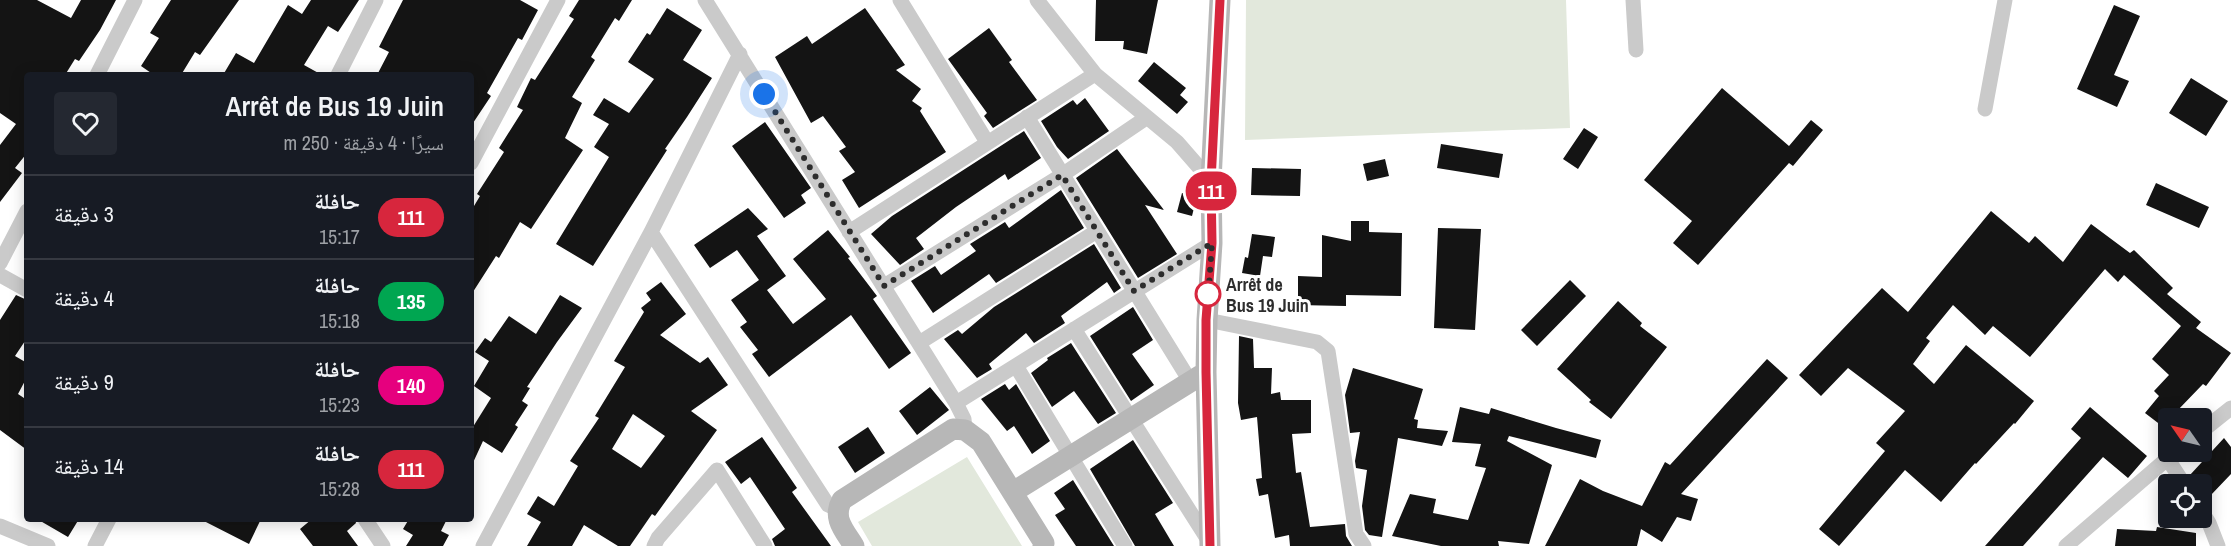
<!DOCTYPE html>
<html lang="ar">
<head>
<meta charset="utf-8">
<style>
	body { margin:0; font-family:"Archivo Narrow","Noto Naskh Arabic",sans-serif; background:#242831; color:#f1f3f6; direction:rtl; height:100vh; display:flex; flex-direction:column; font-size:22px; white-space:nowrap }
	* { box-sizing:border-box; margin:0 }
	p { font-size:20px; color:#9ea1a6 }
	.icon { flex:none; width:33px; height:33px; fill:none; stroke:currentColor; stroke-width:2; stroke-linecap:round; stroke-linejoin:round }
	.map { position:relative; flex:1; overflow:hidden; direction:ltr }
	.details { position:absolute; left:24px; top:72px; width:450px; height:450px; display:flex; flex-direction:column; background:#171b24; border-radius:6px; box-shadow:0 3px 15px #0003; direction:rtl }
	.details>* { flex:none }
	.badge { padding:0 12px; border-radius:20px; font-size:21px; line-height:39px }
	.needle { width:39px; rotate:304deg }
	.tools { position:absolute; left:2158px; top:408px; display:grid; gap:12px }
	.tools a { display:grid; place-items:center; width:54px; height:54px; border-radius:6px; background:#171b24; box-shadow:0 3px 15px #0003; font-size:30px }
	.you { position:absolute; width:30px; height:30px; margin:-15px; border:4px solid #fff; border-radius:50%; background:#1a73e8; box-shadow:0 0 0 9px #1a73e833 }
	.map>.badge { position:absolute; translate:-50% -50%; box-shadow:0 0 0 3px #fff }
	.round { display:grid; place-items:center; flex:none; width:63px; height:63px; border-radius:6px; background:#242831 }
	.overview { display:flex; align-items:center; justify-content:space-between; height:102px; padding:0 30px }
	h1 { font-size:28px; font-weight:600; line-height:45px }
	ul { padding:0; list-style:none }
	li { display:flex; align-items:center; gap:18px; height:84px; padding:0 30px; border-top:2px solid #363941 }
	li div { flex:1 }
	li b { display:block; font-size:22px }
	li em { font-style:normal }
	li .badge { min-width:66px; font-weight:700; text-align:center }
	.map>svg:first-child { display:block }
</style>
</head>
<body>
<div class="map">
<svg width="2231" height="546" viewBox="0 0 2231 546">
	<rect width="100%" height="100%" fill="#fff"/>
	<!-- green -->
	<path fill="#e2e8dc" d="M1246,0h320l4,128 -325,12z
		M967,457l55,89h-150l-14,-24z"/>
	<!-- building -->
	<path fill="#141414" fill-rule="evenodd" d="M0,0h37l34,18 10,-18h35l-16,30 -21,31 -4,-2 -10,16h-38v78l-12,15 7,5 -22,29v-57l16,-21 -16,-11z
		M171,0h68l-39,55 -5,-3 -14,23h-27l-13,-9 18,-28 -9,-5z
		M311,0h48l-21,32 -10,-6 -24,39 18,10h-99l13,-22 18,10 34,-58 14,9z
		M403,0h117l18,10 -16,30 -4,-2 -31,55 4,3 -20,30v-51h-94l12,-23 -10,-5z
		M579,0h53l-13,21 -4,-3 -24,39 4,3 -23,37 10,6 -17,35 18,12 -52,79 -11,-7 -21,36 -3,-2 -25,39v-84l9,-15 -3,-2 27,-42 -5,-4 24,-38 -6,-3 14,-29 4,2 39,-61 -5,-3z
		M1096,0h62l-11,54 -24,-5 1,-8h-29z
		M2114,5l26,11 -26,59 15,6 -12,26 -40,-18z
		M667,8l35,22 -19,30 29,18 -25,39 -22,32 2,1 -74,116 -37,-22 53,-87 -15,-10 15,-23 -16,-9 11,-17 25,15 25,-34 -26,-17 19,-29 3,2z
		M865,8l40,57 -9,5 25,19 -9,12 10,7 -2,3 26,41 -87,56 -17,-28 13,-8 -16,-21 7,-4 -23,-31 -12,7 -36,-66 32,-21 5,8z
		M989,28l23,32 -3,2 28,38 -44,28 -9,-12 3,-3 -39,-54z
		M1154,62l32,26 -6,7 8,7 -11,12 -39,-33z
		M2191,78l37,23 -22,35 -37,-23z
		M1722,88l67,58 22,-26 12,10 -30,36 -4,-3 -91,102 -25,-22 19,-22 -48,-41z
		M1085,98l24,33 -41,28 -11,-12 -16,-26 32,-21 4,5z
		M765,122l46,66 -10,7 5,8 -22,15 -52,-72z
		M1584,128l14,9 -20,32 -15,-10z
		M1024,131l17,27 -33,22 -3,-6 -49,33 -40,31 8,11 -24,16 -29,-31 21,-18z
		M1441,144l62,10 -4,24 -62,-10z
		M1117,149l47,61 -19,-5 32,49 -39,24 -62,-100z
		M1385,159l4,17 -22,5 -4,-17z
		M1252,168l49,1 -1,27 -49,-1z
		M2156,183l53,24 -10,21 -53,-23z
		M1061,190l23,38 -88,55 -7,-9 -56,39 -22,-32 24,-15 6,9 35,-24 -6,-7 35,-22 4,6z
		M1182,193l15,3 -5,20 -15,-4z
		M748,208l20,21 -11,7 29,40 -19,14 26,34 33,-25 -33,-40 35,-29 22,27 -2,1 29,38 -4,3 38,54 -22,16 -38,-54 -82,62 -17,-23 6,-4 -18,-23 7,-5 -16,-22 28,-20 -22,-30 -27,18 -16,-23z
		M1991,211l38,32 6,-7 28,26 28,-38 39,29 4,-3 39,38 -6,6 34,28 -5,6 35,25 -25,33 -3,-2 -27,28 -1,-2 -13,16 -17,-13 14,-17 -5,-5 15,-16 -17,-16 29,-33 -57,-51 -6,7 -13,-13 -75,88 -37,-31 -8,9 -32,-30 -27,33 4,3 -17,23 21,20 32,-39 68,56 -19,23 -1,-1 -38,41 -1,-1 -34,39 -36,-32 -66,76 -20,-17 66,-78 -9,-8 29,-32 -57,-43 -27,28 -22,-21 83,-87 26,24z
		M1351,221h18v11l33,1 -1,63 -55,-1v11l-48,-1v-29l24,1v-42l29,6z
		M1438,228l43,1 -6,101 -41,-2z
		M1252,234l23,3 -3,20 -9,-1 -3,20 -18,-3 3,-16 3,1z
		M1094,244l27,44 -7,5 -7,-11 -46,34 4,7 -31,20 -8,-10 -37,31 3,5 -15,9 -33,-39 14,-9 4,4 32,-27z
		M1570,280l16,16 -49,50 -16,-16z
		M661,282l25,32 -26,21 40,28 8,-6 20,28 -37,26 26,19 -62,86 -3,-2 -22,32h-12l-34,-21 -12,21h-45l14,-24 -14,-8 11,-18 16,10 24,-40 -8,-5 29,-43 -4,-2 30,-49 -11,-6 30,-49 -3,-4 10,-8 -5,-7zM633,414l32,22 -24,32 -29,-19z
		M16,295l11,5v38l-12,18 12,7v14l-9,17 9,6v50l-27,-20v-110z
		M560,295l22,13 -25,34 -30,45 3,1 -8,13 6,4 -13,20 3,2 -16,26 -19,-12 -12,26v-37l20,-32 -17,-12 15,-25 -14,-9 10,-14 6,4 18,-26 27,18z
		M1618,301l24,22 -2,3 27,21 -56,72 -22,-17 2,-2 -34,-31z
		M1133,307l20,33 -21,14 22,31 -23,16 -41,-65z
		M1239,336l14,3 1,29h18l-1,26 9,-2 1,8h30v33l-19,1 4,39 5,-1 9,55 35,-3 1,12 6,10h-62l-1,-11 -14,3 -7,-44 -9,2 -3,-17 6,-1 -5,-61 -16,3 -3,-17z
		M1071,343l45,70 -18,11 -24,-33 -22,16 -21,-34 17,-13 -1,-2z
		M1767,359l21,19 -107,116 17,5 -7,22 -14,-4 -15,25 -21,-13 -4,17h-92l35,-67 23,12 39,15 23,-44 5,3z
		M1353,368l70,21 -9,30 4,1 -1,8 31,3 -6,15 -44,-8 -16,99 -13,-2 -4,-5 -3,-24 5,-36 -11,-2 -1,-7 5,-29 -10,1 -5,-38z
		M1005,384l4,6 7,-6 34,57 -18,13 -18,-28 -7,5 -26,-32z
		M930,387l19,23 -32,25 -18,-24z
		M1460,407l29,7 2,-6 65,20 45,12 -5,18 -87,-22 -2,5 45,24 -23,79 -31,-3 1,5h-58l-49,-10 18,-42 26,5 -3,14 35,7 18,-52 -11,-2 6,-22 -29,-2z
		M2090,407l57,49 -19,22 -25,-21 -80,89h-38l96,-108 -10,-9z
		M868,427l17,26 -30,20 -17,-26z
		M762,437l35,51 -5,4 39,54h-56l-3,-7 13,-10 -35,-52 -9,7 -16,-22z
		M2224,438l7,9v27l-21,22 -8,-7v-5h-4l-8,-9z
		M1133,440l40,63 -18,11 19,32h-39l-45,-77z
		M1073,480l41,66h-38l-21,-31 10,-6 -11,-16z
		M37,519h42l-11,18z
		M200,519h61l-12,25z
		M312,519h43l1,4 -9,8 11,15h-45l-13,-17z
		M409,519h38l-6,12 8,4 -6,11h-37l7,-11 -10,-6z
		M2157,527l39,6v13h-81l2,-17 39,2z"/>
	<g fill="none" stroke-linecap="round" stroke-linejoin="round">
		<!-- street -->
		<path stroke="#cacaca" stroke-width="15" d="M705,0l251,403 8,16 1,11
			M900,0l87,142
			M1037,0l58,74 82,68 34,39
			M1633,0l3,50
			M97,75l38,-75
			M338,75l38,-75
			M1985,109l20,-109
			M1027,117l163,264
			M471,163l87,-163
			M651,232l177,273 9,4
			M849,232l246,-158
			M0,263l27,-52
			M0,275l27,15
			M884,286l178,-111 84,-57
			M1207,320l110,22 11,9 28,183 8,12
			M1074,329l136,214
			M919,343l178,-112
			M1016,366l109,180
			M956,403l256,-160
			M2202,431l29,-23
			M2167,458l17,26
			M2202,512l7,11 9,23
			M365,519l18,27
			M0,526l48,20
			M95,546l14,-27
			M483,546l168,-314 89,-178
			M654,546l4,-8 59,-68 48,76
			M2066,546l109,-94"/>
		<!-- secondary -->
		<path stroke="#b7b7b7" stroke-width="21" d="M1013,492l193,-120
			M854,546c-10,-16 -22,-28 -12,-46l111,-71 12,1 16,12 63,101 -1,3
			M1210,546l-4,-174 1,-52 5,-77 -1,-62 9,-181"/>
	</g>
	<g fill="none" stroke-linecap="round" stroke-linejoin="round">
		<!-- line casing -->
		<g stroke="#fff" stroke-width="14">
			<path id="line" d="M1210,546l-4,-174v-52l6,-77 -1,-61 9,-182"/>
		</g>
		<!-- line -->
		<use href="#line" stroke="#d7263d" stroke-width="9"/>
		<!-- walk -->
		<path stroke="#2d2d2d" stroke-width="6" stroke-dasharray="0 10.8" d="M764,94l120,192 178,-111 72,116 78,-48 -4,57v-6"/>
	</g>
	<!-- markers -->
	<circle fill="#fff" stroke="#d7263d" stroke-width="3" cx="1208" cy="294" r="12"/>
	<g text-anchor="middle" dominant-baseline="central" stroke-width="6" stroke-linejoin="round" paint-order="stroke">
		<!-- stop labels -->
		<g font-size="18" font-weight="bold" fill="#2d2d2d" stroke="#fff" text-anchor="start">
			<text x="1226" y="284">Arrêt de<tspan x="1226" dy="21">Bus 19 Juin</tspan></text>
		</g>
	</g>
</svg>
<div class="tools">
<a><svg class="needle" viewBox="-14 -14 28 28"><path d="M0-13l5 13h-10z" fill="#e53935"/><path d="M0 13l5-13h-10z" fill="#9ea1a6"/></svg></a>
<a><svg class="icon" aria-label="locate" viewBox="0 0 24 24"><circle cx="12" cy="12" r="6"/><path d="M12 2v4M12 18v4M2 12h4M18 12h4"/></svg></a>
</div>
<div class="you" style="left:764px;top:94px"></div>
<b class="badge" style="left:1211px;top:191px;background:#d7263d;color:#fff">111</b>
<section class="details">
<div class="overview"><div><h1>Arrêt de Bus 19 Juin</h1><p>سيرًا · 4 دقيقة · 250 m</p></div><a class="round"><svg class="icon" aria-label="heart" viewBox="0 0 24 24"><path d="M12 20l-8-8c-3-5 5-10 8-4 3-6 11-1 8 4z"/></svg></a></div>
<ul>
<li><span class="badge" style="background:#d7263d;color:#fff">111</span><div><b>حافلة</b><p>15:17</p></div><em>3 دقيقة</em></li>
<li><span class="badge" style="background:#00a651;color:#fff">135</span><div><b>حافلة</b><p>15:18</p></div><em>4 دقيقة</em></li>
<li><span class="badge" style="background:#e6007e;color:#fff">140</span><div><b>حافلة</b><p>15:23</p></div><em>9 دقيقة</em></li>
<li><span class="badge" style="background:#d7263d;color:#fff">111</span><div><b>حافلة</b><p>15:28</p></div><em>14 دقيقة</em></li>
</ul>
</section>
</div>
</body>
</html>
